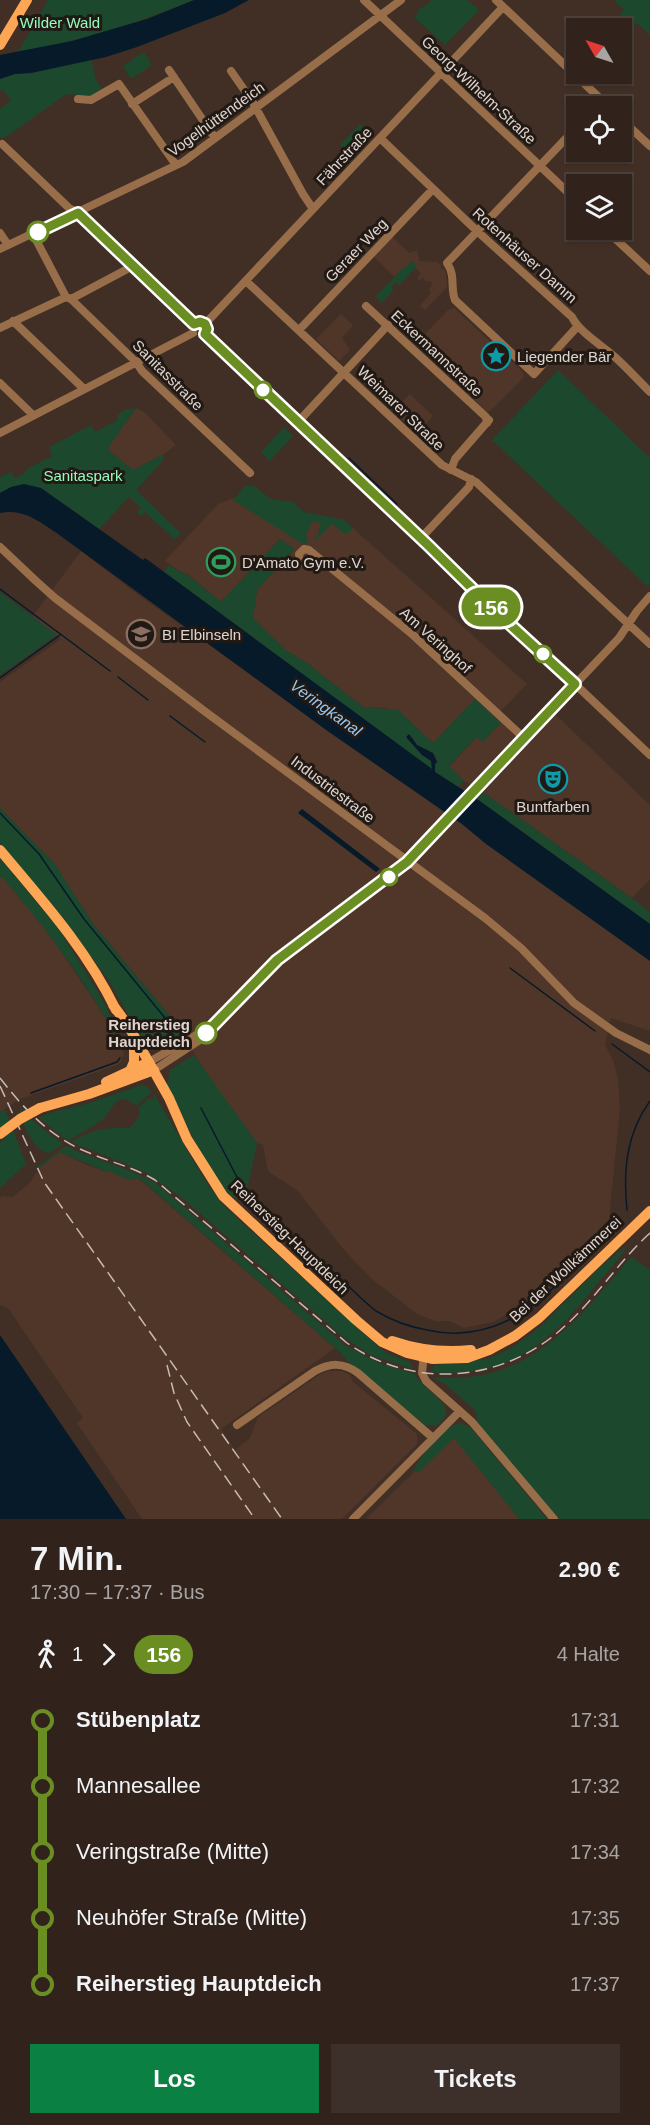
<!DOCTYPE html>
<html lang="de">
<head>
<meta charset="utf-8">
<style>
	body { margin:0; font-family:Helvetica,sans-serif; background:#3d2f29; color:#f1f3f6; height:100vh; display:flex; flex-direction:column; font-size:22px; white-space:nowrap }
	* { box-sizing:border-box; margin:0 }
	p { font-size:20px; color:#a8a4a3 }
	.icon { flex:none; width:33px; height:33px; fill:none; stroke:currentColor; stroke-width:2; stroke-linecap:round; stroke-linejoin:round }
	.map { position:relative; height:1519px; overflow:hidden }
	.drawer { display:flex; flex-direction:column; background:#31231c; flex:1 }
	.drawer>* { flex:none }
	.badge { padding:0 12px; border-radius:20px; font-size:21px; line-height:39px }
	.needle { width:39px; rotate:309deg }
	.fabs { position:absolute; left:566px; top:18px; display:grid; gap:12px }
	.fabs a { display:grid; place-items:center; width:66px; height:66px; border-radius:0px; background:#31231c; box-shadow:0 2px 4px #0004,0 0 0 2px #4c403b; font-size:30px }
	.map>.badge { position:absolute; translate:-50% -50%; box-shadow:0 0 0 3px #fff }
	.legs { display:flex; align-items:center; gap:9px; height:66px; padding:0 30px; font-size:20px }
	.legs p { margin-inline-start:auto }
	.head { display:flex; align-items:center; justify-content:space-between; height:102px; padding:0 30px }
	h1 { font-size:33px; font-weight:700; line-height:45px }
	.button { display:flex; gap:12px; margin-top:auto; padding:12px 30px }
	.button a { flex:1; height:69px; border-radius:0px; background:#0b8043; color:#fff; font-size:24px; font-weight:700; line-height:69px; text-align:center }
	.button a+a { background:#3d2f29; color:#f1f3f6 }
	ul { padding:0 30px; list-style:none }
	li { display:flex; align-items:center; gap:21px; height:66px; font-size:22px }
	li i { display:grid; place-items:center; width:9px; height:100%; margin:0 8px; background:currentColor }
	li i::after { content:''; width:15px; height:15px; margin:-8px; border:4px solid; border-radius:50%; background:#31231c }
	li p { margin-inline-start:auto }
	li:first-child i { background:linear-gradient(#0000 50%,currentColor 0) }
	li:last-child i { background:linear-gradient(currentColor 50%,#0000 0) }
	.map>svg:first-child { display:block }
</style>
</head>
<body>
<div class="map">
<svg width="650" height="1519" viewBox="0 0 650 1519">
	<rect width="100%" height="100%" fill="#412f25"/>
	<!-- built -->
	<path fill="#4f3629" d="M390,235l19,18 8,-3 2,11 18,1 4,3v4h3l2,4 1,14 -22,23 -5,-4 11,-13 -2,-3 3,-6 -2,-3h-5l-3,-4 -2,4 -3,-3 4,-5 -7,-6 -14,15 -28,-27z
		M454,308l69,64 1,5 -34,34 -3,1 -69,-66v-5l30,-31z
		M341,314l12,11 -11,13 8,12 -11,11 -23,-22z
		M410,394l23,22 -16,17 -24,-22z
		M136,408l8,4 32,33 -12,9 -31,16 -26,-21z
		M234,498l67,43 15,-26 28,5 183,164 -28,29 23,21 -48,52 -10,-5 -15,-14 28,-30 -2,-38 -41,44 -48,-35 -23,-1 -56,-44 -20,-12 -34,-33 4,-28 37,-41 -14,-10 -59,63 -35,-29 -2,1 -19,-13 53,-57z
		M81,551l56,43 325,230 188,137v70l-39,-13 -6,27 8,15 5,19 2,31 -11,109 -51,56 -34,30 -31,17 -29,6 -14,-7h-15l-18,-7 -45,-35 -28,-29 -46,-59 -30,-20 -5,-26 -6,-2 -41,-55 -42,-67 -81,-97 -27,-42 -23,-29 -43,-45v-126l61,-43 -29,-22z
		M556,715l94,90v74l-18,19 -149,-106z
		M2,876l45,54 64,96 13,27 -3,9 -4,3 -97,34 -20,13v-234z
		M60,1152l27,13 20,7 3,-1 20,9 8,-2 197,170 -114,81 14,21 15,-12 8,-21 61,-42 10,-4h13l8,4 3,7 64,52v10l-75,75h-200l-65,-96 6,-5 -75,-110 -8,-3v-107l2,-2 10,1 18,-14 5,-9 5,-4 -1,-2z
		M454,1430l73,89h-161l48,-47z"/>
	<!-- green -->
	<path fill="#1c482e" d="M48,0h146c-57,23 -115,42 -176,52z
		M432,0h35l12,10 -34,35 -31,-28 4,-3 -1,-3z
		M614,0h36v35l-13,-12 -9,9 -13,-12 9,-10z
		M144,52l8,13 -21,14 -8,-13z
		M91,59l5,21 10,14 -13,7 -20,-7 -8,1 -59,42 -6,1v-29l11,-9 -9,-11 -2,3v-13l15,-5 16,-1z
		M360,124l12,11 -21,21 -11,-11z
		M411,261l6,5 -18,19 -4,-3 -4,5 3,3 -12,13 -7,-6 29,-30 1,1z
		M558,370l92,88v125l-3,3 -155,-146z
		M136,408l-29,41 26,21 31,-16 -2,8 -26,28 45,43 -6,7 -30,-28 -4,4 -4,-4 4,-4 -12,-11 -30,32 -58,-41 -41,5v-16l11,-5 4,6 11,-6 -1,-2 27,-14 -3,-9 42,-22 4,7 23,-12 -1,-5 10,-6z
		M284,427l9,9 -23,25 -9,-9z
		M246,486h8l17,13 22,3 11,10 40,8 9,8 -7,7 -14,-11 -16,16 -3,-3 4,1 4,-15 -8,-2 -7,13 2,10 -7,-1 -68,-43z
		M280,539l15,10 -38,41 -4,28 34,33 20,12 56,44 35,3 35,33 42,-44 26,24 -18,19 -7,-5 -27,29 15,15 -6,6 -23,-15 2,-13 -2,-4 -18,-10 -5,-8c1,11 10,18 19,24l1,8 -268,-197 5,-7 15,9 1,-1 36,29z
		M0,592l57,43 -57,40z
		M483,792l149,106 18,14v12l-173,-125z
		M0,808l55,56 38,60 81,97 9,16c-16,9 -23,19 -39,5l-35,-61 -42,-57 -67,-81z
		M0,858l58,70 44,71 23,48 -4,-1c-32,-62 -75,-117 -119,-169l-2,1z
		M194,1055l63,88 -10,48 -7,7 -11,-1 -19,-25 -43,-87 3,-15z
		M142,1085l5,2 5,5 -16,14c-20,-18 -23,5 -34,14 -10,8 -23,13 -34,21l-29,-23 10,-5 40,-10z
		M154,1094l52,88 17,23 143,131 20,17 24,9 3,7 -43,-14 -28,-19 -161,-139 -36,-25 -74,-30c21,-12 35,-15 59,-14l10,-13 -2,-7 11,-10 4,2z
		M19,1107l20,19 24,18 -14,9c-17,-3 -27,-30 -30,-46z
		M5,1109l21,55 -26,24v-45l6,-6 -6,-10v-15z
		M66,1146c31,15 62,21 91,38l188,161 34,18 36,11c8,19 50,31 21,52l-12,-1 -63,-54 -13,-9 -7,-9 -202,-175 -9,2 -20,-8h-3l-47,-20 -21,16 -1,-2z
		M627,1245c-6,13 -21,28 -31,40 -45,58 -88,94 -166,87l5,-7 52,-6 25,-11 29,-22 59,-59z
		M631,1257l19,13v249h-91l-82,-97 -1,-11 -32,-28 -13,-6c96,10 144,-54 200,-120z
		M462,1423l9,5 76,91h-28l-65,-81 -35,34 -6,-1c9,-16 30,-47 49,-48z"/>
	<!-- water -->
	<path fill="#061a2a" d="M194,0h55l-24,13 -88,34 -31,10 -75,16 -16,1 -15,5v-24l72,-14 75,-22z
		M24,484l17,4 102,72 2,-2 287,211 -1,-8 -9,-6 -16,-18 3,-3 8,11 16,8 4,9 -2,2v8l42,27 173,125v37l-164,-117 -24,-20 -133,-92 -271,-198c-19,-13 -35,-26 -58,-21v-20l11,-6z
		M302,809l69,53 9,7 -4,3 -78,-59z
		M0,1335l126,184h-126z"/>
	<g fill="none" stroke-linecap="round" stroke-linejoin="round">
		<!-- stream -->
		<path stroke="#061a2a" stroke-width="1.5" d="M349,458l48,46
			M0,589l110,82
			M118,677l30,23
			M0,678l60,-43
			M170,716l35,26
			M0,813l39,41 45,65 81,99
			M510,968l85,63
			M612,1044l38,28
			M31,1093l86,-31 3,-4
			M201,1108l39,75
			M627,1210c-4,-39 -1,-76 23,-109
			M266,1214c26,22 51,44 76,66 11,10 22,22 34,31 15,9 34,16 51,19 83,19 139,-49 183,-110"/>
		<!-- minor -->
		<path stroke="#986e4a" stroke-width="8" d="M364,0l212,200
			M496,0l112,106
			M169,70l46,68
			M231,71l21,30 51,93 10,15
			M78,99l13,1 28,-16 57,81
			M132,104l42,-27
			M621,119l29,27
			M576,128l-129,135c9,13 3,24 8,37l79,74 43,-47
			M380,138l97,93 95,86c7,15 31,29 44,41 12,11 23,23 34,34
			M2,144l67,64 9,5 116,111
			M606,230l44,41
			M0,233l8,12
			M33,234l33,63 5,2 65,63 6,9 108,102
			M0,249l183,-87 218,-162
			M246,281l196,184 34,17 174,162
			M71,299l62,-33
			M366,306l120,111 1,6
			M13,321l71,68
			M205,324l298,-317
			M0,328l66,-31
			M299,330l134,-141
			M205,335l224,211 61,60 29,25 131,124
			M0,383l33,32
			M298,422l90,-97
			M0,433l193,-100
			M451,470l4,-11 34,-39
			M421,538l48,-51 2,-8
			M0,547l36,34 19,17 152,115 278,205 36,30 53,55 42,30 34,17
			M327,565l-23,-1 -4,-3 -1,-7 5,-5 5,1 104,85 111,103
			M149,1062l56,-32
			M154,1070l46,-30 68,-72 21,-19 118,-87 212,-224 18,-27 13,-15
			M424,1353l-2,20 4,8 46,41 82,97
			M237,1425l78,-54c15,-8 28,-9 43,2l75,65
			M353,1519l107,-108"/>
		<!-- major -->
		<path stroke="#fda656" stroke-width="10" d="M0,45l27,-45
			M0,850c43,51 87,100 116,160
			M113,1005l16,22 40,71 18,41 36,57 133,124 26,22 25,11 25,6 35,-1 22,-8 26,-14 24,-18 111,-107
			M130,1071l4,-9v-14
			M106,1082l43,-20
			M40,1108l49,-14 65,-24
			M392,1341c26,9 51,12 79,9"/>
		<!-- rail -->
		<path stroke="#c7bab4" stroke-width="1.5" stroke-dasharray="12 6" stroke-linecap="butt" d="M0,1078c24,31 50,59 87,74 23,10 46,15 68,28l192,163c68,48 159,39 219,-18 31,-28 53,-64 84,-92
			M0,1086l44,96 238,337
			M167,1365l7,28 13,29 68,97"/>
		<!-- major-bridge -->
		<path stroke="#fda656" stroke-width="10" d="M0,1134l20,-15 20,-11"/>
	</g>
	<g fill="none" stroke-linecap="round" stroke-linejoin="round">
		<!-- line-1 casing -->
		<g stroke="#fff" stroke-width="14">
			<path id="line-1" d="M38,232l40,-19 116,111 6,-2 5,2 2,5 -2,5 224,212 61,60 85,78 -168,178 -130,98 -71,73"/>
		</g>
		<!-- line-1 -->
		<use href="#line-1" stroke="#6b8e23" stroke-width="9"/>
	</g>
	<!-- icons -->
	<defs>
		<g id="sight-ring" transform="scale(1.5)"><circle r="9.5" fill="#211914" stroke="#0f9aa8" stroke-width="1.5"/><path d="M0-6L1.8-2.2L6-1.7L2.9 1.2L3.7 5.4L0 3.3L-3.7 5.4L-2.9 1.2L-6-1.7L-1.8-2.2Z" fill="#0f9aa8"/></g>
		<g id="stadium-ring" transform="scale(1.5)"><circle r="9.5" fill="#211914" stroke="#2e9e5b" stroke-width="1.5"/><path d="M0-5a6.5 5 0 1 0 0 10a6.5 5 0 1 0 0-10ZM-3.5-1.8h7v3.6h-7Z" fill="#2e9e5b"/></g>
		<g id="university-ring" transform="scale(1.5)"><circle r="9.5" fill="#211914" stroke="#8d6e63" stroke-width="1.5"/><path d="M0-5L7-2L0 1L-7-2ZM-4 1L0 2.5L4 1V4Q0 6-4 4Z" fill="#8d6e63"/></g>
		<g id="theatre-ring" transform="scale(1.5)"><circle r="9.5" fill="#211914" stroke="#0f9aa8" stroke-width="1.5"/><path d="M-5-5.5Q0-4 5-5.5V0Q5 5 0 6Q-5 5-5 0ZM-3.3-2.5H-1v1.5H-3.3ZM1-2.5H3.3v1.5H1ZM-2.8 1Q0 5.5 2.8 1Z" fill="#0f9aa8"/></g>
	</defs>
	<g fill-rule="evenodd">
		<use href="#sight-ring" x="496" y="356"/>
		<use href="#stadium-ring" x="221" y="562"/>
		<use href="#university-ring" x="141" y="634"/>
		<use href="#theatre-ring" x="553" y="779"/>
	</g>
	<!-- markers -->
	<g fill="#fff" stroke="#6b8e23" stroke-width="3">
		<circle cx="38" cy="232" r="10"/>
		<circle cx="263" cy="390" r="8"/>
		<circle cx="543" cy="654" r="8"/>
		<circle cx="389" cy="877" r="8"/>
		<circle cx="206" cy="1033" r="10"/>
	</g>
	<g text-anchor="middle" dominant-baseline="central" stroke-width="6" stroke-linejoin="round" paint-order="stroke">
		<!-- park labels -->
		<g font-size="15" fill="#92fcbb" stroke="#211914">
			<text x="60" y="22">Wilder Wald</text>
			<text x="83" y="475">Sanitaspark</text>
		</g>
		<!-- street labels -->
		<g font-size="15" fill="#e0d4ce" stroke="#211914">
			<text transform="translate(479 90) rotate(43)">Georg-Wilhelm-Straße</text>
			<text transform="translate(216 119) rotate(-36)">Vogelhüttendeich</text>
			<text transform="translate(344 156) rotate(-47)">Fährstraße</text>
			<text transform="translate(356 250) rotate(-46)">Geraer Weg</text>
			<text transform="translate(525 255) rotate(42)">Rotenhäuser Damm</text>
			<text transform="translate(437 353) rotate(43)">Eckermannstraße</text>
			<text transform="translate(168 375) rotate(45)">Sanitasstraße</text>
			<text transform="translate(401 408) rotate(44)">Weimarer Straße</text>
			<text transform="translate(436 640) rotate(42)">Am Veringhof</text>
			<text transform="translate(333 789) rotate(37)">Industriestraße</text>
			<text transform="translate(290 1237) rotate(44)">Reiherstieg-Hauptdeich</text>
			<text transform="translate(565 1269) rotate(-43)">Bei der Wollkämmerei</text>
		</g>
		<!-- poi labels -->
		<g font-size="15" fill="#e0d4ce" stroke="#211914" text-anchor="start">
			<text x="517" y="356">Liegender Bär</text>
			<text x="242" y="562">D'Amato Gym e.V.</text>
			<text x="162" y="634">BI Elbinseln</text>
			<text x="553" y="806" text-anchor="middle">Buntfarben</text>
		</g>
		<!-- stop labels -->
		<g font-size="15" font-weight="bold" fill="#e0d4ce" stroke="#211914" text-anchor="end">
			<text x="190" y="1024">Reiherstieg<tspan x="190" dy="17">Hauptdeich</tspan></text>
		</g>
		<!-- water labels -->
		<g font-size="16" font-style="italic" fill="#95c7f2" stroke="#211914">
			<text transform="translate(326 708) rotate(36)">Veringkanal</text>
		</g>
	</g>
</svg>
<div class="fabs">
<a><svg class="needle" viewBox="-14 -14 28 28"><path d="M0-13l5 13h-10z" fill="#e53935"/><path d="M0 13l5-13h-10z" fill="#a8a4a3"/></svg></a>
<a><svg class="icon" aria-label="locate" viewBox="0 0 24 24"><circle cx="12" cy="12" r="6"/><path d="M12 2v4M12 18v4M2 12h4M18 12h4"/></svg></a>
<a><svg class="icon" aria-label="layers" viewBox="0 0 24 24"><path d="M12 4l9 5-9 5-9-5zM3 14l9 5 9-5"/></svg></a>
</div>
<b class="badge" style="left:491px;top:607px;background:#6b8e23;color:#fff">156</b>
</div>
<section class="drawer">
<div class="head"><div><h1>7 Min.</h1><p>17:30 – 17:37 · Bus</p></div><b>2.90 €</b></div>
<div class="legs"><svg class="icon" aria-label="walk" viewBox="0 0 24 24"><circle cx="13" cy="4" r="2"/><path d="M13 8l-2 6 4 7M11 14l-3 7M7 12l3-4h3l4 4"/></svg>1<svg class="icon" aria-label="forward" viewBox="0 0 24 24"><path d="M9 5l7 7-7 7"/></svg><b class="badge" style="background:#6b8e23;color:#fff">156</b><p>4 Halte</p></div>
<ul>
<li><i style="color:#6b8e23"></i><b>Stübenplatz</b><p>17:31</p></li>
<li><i style="color:#6b8e23"></i><span>Mannesallee</span><p>17:32</p></li>
<li><i style="color:#6b8e23"></i><span>Veringstraße (Mitte)</span><p>17:34</p></li>
<li><i style="color:#6b8e23"></i><span>Neuhöfer Straße (Mitte)</span><p>17:35</p></li>
<li><i style="color:#6b8e23"></i><b>Reiherstieg Hauptdeich</b><p>17:37</p></li>
</ul>
<div class="button"><a>Los</a><a>Tickets</a></div>
</section>
</body>
</html>
